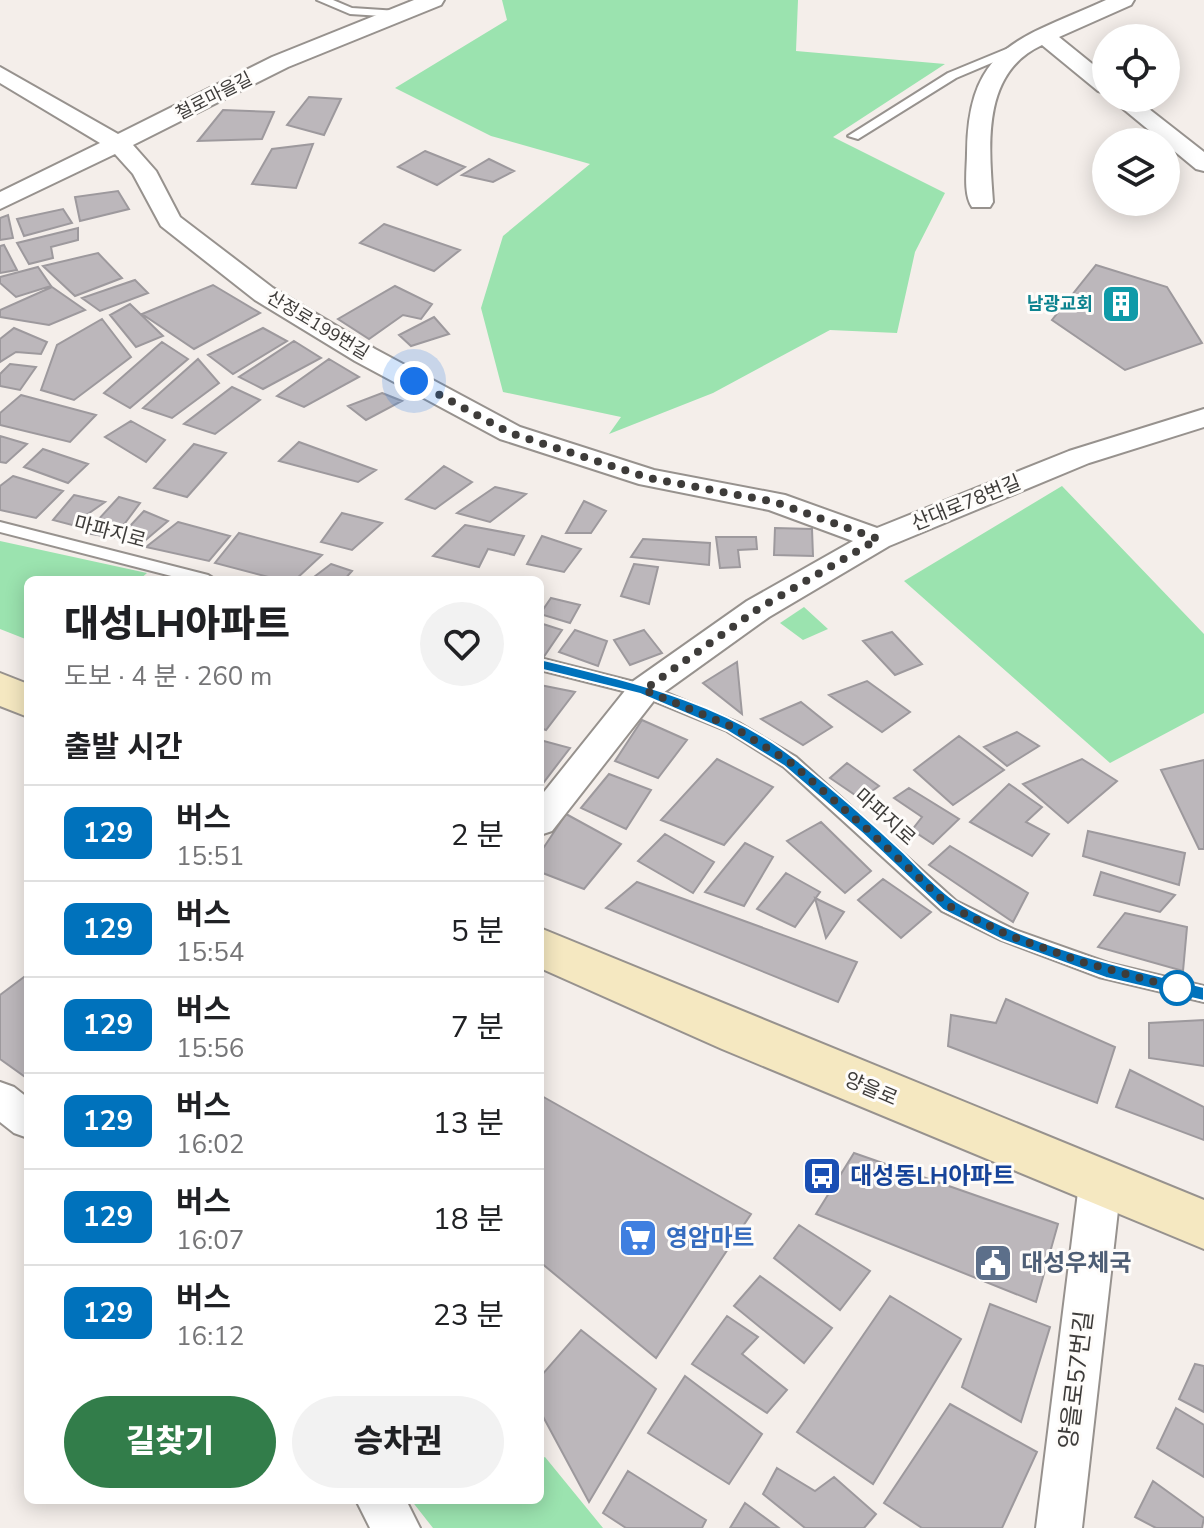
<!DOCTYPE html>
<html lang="ko">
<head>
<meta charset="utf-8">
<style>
	body { margin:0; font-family:"Nunito Sans","Noto Sans KR",sans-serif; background:#f2f2f2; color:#202124; height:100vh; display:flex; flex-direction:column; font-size:30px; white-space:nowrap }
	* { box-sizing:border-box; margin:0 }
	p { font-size:26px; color:#757577 }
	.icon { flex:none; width:44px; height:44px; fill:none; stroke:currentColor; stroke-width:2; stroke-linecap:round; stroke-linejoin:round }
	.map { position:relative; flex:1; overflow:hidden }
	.details { position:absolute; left:24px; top:576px; width:520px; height:928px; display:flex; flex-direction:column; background:#fff; border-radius:12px; box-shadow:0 4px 20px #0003 }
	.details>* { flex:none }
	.badge { padding:0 16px; border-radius:12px; font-size:28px; line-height:52px }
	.fabs { position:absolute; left:1092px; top:24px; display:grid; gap:16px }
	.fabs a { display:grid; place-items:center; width:88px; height:88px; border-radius:50%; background:#fff; box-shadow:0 4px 20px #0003; font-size:40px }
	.you { position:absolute; width:40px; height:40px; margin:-20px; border:6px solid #fff; border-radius:50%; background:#1a73e8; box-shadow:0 0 0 12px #1a73e833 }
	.map>.badge { position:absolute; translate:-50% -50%; box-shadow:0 0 0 4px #fff }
	h2 { padding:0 40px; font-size:30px; line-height:72px }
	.round { display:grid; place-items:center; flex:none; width:84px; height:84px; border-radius:42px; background:#f2f2f2 }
	.head { display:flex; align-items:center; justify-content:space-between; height:136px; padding:0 40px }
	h1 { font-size:38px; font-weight:800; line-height:60px }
	.action { display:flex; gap:16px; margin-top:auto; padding:16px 40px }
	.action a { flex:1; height:92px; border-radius:48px; background:#327d4a; color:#fff; font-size:32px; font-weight:800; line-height:92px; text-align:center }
	.action a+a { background:#f2f2f2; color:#202124 }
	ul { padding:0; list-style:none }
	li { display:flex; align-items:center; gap:24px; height:96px; padding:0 40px; border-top:2px solid #e0e0e0 }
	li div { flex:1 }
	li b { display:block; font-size:30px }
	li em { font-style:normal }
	li .badge { min-width:88px; font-weight:700; text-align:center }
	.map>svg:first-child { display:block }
</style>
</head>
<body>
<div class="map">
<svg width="1204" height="1528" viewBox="0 0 1204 1528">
	<rect width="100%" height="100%" fill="#f4eeea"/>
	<!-- green -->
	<path fill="#9be3af" d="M502,0h296l-2,51 149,13 -112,73 112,56 -30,59 -18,81 -67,-3 -117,63 -104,41 12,-17 -118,-25 -22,-84 22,-72 87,-72 -99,-28 -96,-48 112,-68z
		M1062,486l142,148v79l-94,50 -206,-182z
		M0,541l147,32 -8,7h-111v60l-28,-11z
		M804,607l24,22 -25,11 -23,-17z
		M545,1457l58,71h-170l-22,-28h129v-41z"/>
	<!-- building -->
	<path fill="#bcb7bb" stroke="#9d999d" stroke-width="2" d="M309,97l32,2 -17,36 -37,-10z
		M223,110l51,2 -12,27 -64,2z
		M313,144l-17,44 -44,-4 20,-35z
		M425,151l40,16 -28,18 -39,-18z
		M489,159l25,12 -21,11 -31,-7z
		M118,191l11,18 -49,12 -5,-24z
		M63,209l9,14 -48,13 -7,-17z
		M8,215l5,23 -13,2v-22z
		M384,224l76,26 -26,21 -74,-28z
		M78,228v12l-27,7 2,11 -24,6 -12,-21z
		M4,245l13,25 -17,3v-27z
		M98,253l24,25 -47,18 -32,-30z
		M1096,265l71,22 35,56 -77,27 -73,-50z
		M38,267l13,19 -35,11 -16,-14v-6z
		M135,280l13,13 -48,18 -18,-13z
		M213,285l47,28 -66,36 -52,-35z
		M395,286l37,18 -11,15 -18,-4 -34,24 -31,-20z
		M52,287l33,23 -36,15 -49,-8v-7z
		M130,304l33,32 -27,11 -26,-32z
		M434,317l15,17 -38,12 -12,-11z
		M102,319l29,38 -57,43 -33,-10 16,-45z
		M14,328l33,14 -6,12 -25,-2 -16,10v-23z
		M263,328l24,13 -54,33 -25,-19z
		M294,341l27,17 -58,31 -24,-12z
		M162,342l26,17 -58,49 -26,-15z
		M198,359l21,24 -47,35 -29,-10z
		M329,359l30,18 -55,30 -27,-11z
		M10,364l26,3 -16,23 -20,-4v-12z
		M232,387l28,13 -45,34 -31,-10z
		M382,393l20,8 -36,19 -18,-14z
		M21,395l75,20 -26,27 -70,-17v-12z
		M131,421l34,19 -19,22 -41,-25z
		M0,436l27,8 -21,19 -6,-1z
		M299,442l77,28 -18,12 -79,-21z
		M194,444l32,9 -39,44 -33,-9z
		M43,449l45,15 -20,19 -44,-16z
		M444,466l28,16 -37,27 -29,-10z
		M13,476l50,15 -27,27 -36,-8v-24z
		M495,487l31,7 -36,28 -33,-9z
		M74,495l31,7 -33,23 -19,-5z
		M119,497l21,6 -26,35 -28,-5z
		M584,501l22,10 -15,22h-25z
		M144,511l24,10 -27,23 -23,-5z
		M342,513l40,10 -30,27 -31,-8z
		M178,522l52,14 -21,25 -63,-14z
		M465,525l59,11 -10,19 -26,-6 -9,18 -46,-11z
		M775,528l37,1 1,27 -39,-1z
		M239,533l83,22 -27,25h-15l-65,-17z
		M542,536l39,13 -17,23 -37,-8z
		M716,537h40l1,12 -19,1 2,17 -20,1z
		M643,539l67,4 -1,22 -78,-8z
		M331,564l21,7 -8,9h-34z
		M634,564l24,3 -9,37 -28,-8z
		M551,598l29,7 -10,18 -30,-9z
		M543,624l19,6 -19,28 -3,-1v-30z
		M575,630l32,11 -9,25 -39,-14z
		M644,630l18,23 -32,12 -16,-25z
		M892,632l30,32 -27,11 -32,-34z
		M737,662l5,52 -39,-31z
		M867,681l43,31 -28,20 -53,-37z
		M540,685l35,7 -29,38 -6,-2z
		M801,702l31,25 -29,18 -42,-26z
		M642,720l45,20 -29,38 -43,-17z
		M1017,732l22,14 -32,20 -23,-19z
		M959,736l45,34 -51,35 -39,-35z
		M540,740l30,8 -26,34 -4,-1z
		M717,759l56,28 -49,58 -63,-25z
		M1082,759l35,22 -49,42 -45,-39z
		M1204,760v89h-5l-38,-79z
		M847,763l32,23 -18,13 -31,-21z
		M609,774l42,16 -25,39 -45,-21z
		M1009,784l33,23 -16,15 23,12 -17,22 -62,-34z
		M909,788l50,31 -26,25 -21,-14 10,-13 -28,-19z
		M566,814l55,30 -37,45 -44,-17v-19z
		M821,822l50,49 -26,22 -58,-52z
		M1088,831l97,22 -6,32 -96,-29z
		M665,834l49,28 -21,31 -55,-32z
		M745,843l28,14 -29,49 -39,-14z
		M950,846l78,47 -15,29 -84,-57z
		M1101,872l74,23 -15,17 -66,-17z
		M786,873l34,19 -25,35 -38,-18z
		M883,879l48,33 -30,26 -43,-38z
		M637,882l220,80 -19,40 -232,-94z
		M815,898l29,14 -18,26z
		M1125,913l62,14 -4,44 -85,-24z
		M28,974v105l-28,-20v-64z
		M1006,999l109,48 -18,56 -149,-57 3,-31 45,8z
		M1204,1020v46l-55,-8v-35z
		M1130,1070l74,37v33l-88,-33z
		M540,1095l211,119 -95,144 -116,-96z
		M854,1153l204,71 -22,78 -220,-88z
		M799,1225l71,46 -30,39 -66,-52z
		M760,1276l72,52 -28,35 -70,-57z
		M890,1296l71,43 -88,145 -76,-52z
		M990,1304l60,23 -29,95 -59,-35z
		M727,1316l31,21 -16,17 45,36 -20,23 -75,-49z
		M581,1330l75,59 -67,113 -49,-91v-34z
		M1195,1364l9,2v46l-25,-13z
		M685,1376l77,58 -33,50 -81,-51z
		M950,1404l87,48 -35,76h-80l-38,-25z
		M1176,1408l28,17v52l-47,-29z
		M777,1468l38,23 19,-14 42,37 -12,14h-59l-42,-34z
		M628,1471l78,49 -4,8h-76l-23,-15z
		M1153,1481l51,37 -2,10h-46l-21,-11z
		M745,1503l34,25h-49z"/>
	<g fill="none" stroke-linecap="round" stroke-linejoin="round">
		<!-- lane casing -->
		<g stroke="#97928e" stroke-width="4">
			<path id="lane" d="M317,0h16l19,8 46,3 6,3 -6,3 -48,-3z
				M1016,45l6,4 -2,2 -64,27 -98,61 -10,-3 100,-63z
				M0,522l208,53 8,5h-29l-187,-48z
				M540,658l110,28 89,37 57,34 160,144 59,29 93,33 96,23v16l-105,-25 -98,-37 -59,-29 -158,-144 -57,-36 -88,-36 -99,-25z"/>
		</g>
		<!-- street casing -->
		<g stroke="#97928e" stroke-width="4">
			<path id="street" d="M414,0h30l-3,5 -153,62 -155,78 23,26 24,46 93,71 102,61 145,78 134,43 131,25 92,33 192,-77 135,-42v18l-115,36 -200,83 -120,71 -113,81 -104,133 -12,4v-38l92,-115 115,-81 106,-60 -84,-31 -130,-26 -139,-45 -145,-78 -100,-61 -94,-74 -28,-52 -18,-20 -115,55v-17l100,-49 -100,-60v-16l118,67 154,-77z
				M1106,0h28l-3,5 -72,32 47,38v18l-8,-2 -56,-46c-61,28 -53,100 -49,157l-3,5h-18c-9,-13 -5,-39 -5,-54 1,-109 54,-114 139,-153z
				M1110,98h25l69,54v19l-8,-2z
				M0,1082l14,5 14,11v40l-14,-5 -14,-11z
				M1100,1166l15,5 6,13 -39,344h-46l43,-344 6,-13z
				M356,1500h50l14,28h-50z"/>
		</g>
		<!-- secondary casing -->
		<g stroke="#97928e" stroke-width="4">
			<path id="secondary" d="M0,673l28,11v33l-28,-11z
				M540,928l664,272v49l-482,-200 -182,-81z"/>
		</g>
		<!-- lane -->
		<use href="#lane" fill="#fff" fill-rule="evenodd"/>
		<!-- street -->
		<use href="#street" fill="#fff" fill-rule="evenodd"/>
		<!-- secondary -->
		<use href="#secondary" fill="#f5e8c1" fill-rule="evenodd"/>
	</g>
	<!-- line -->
	<path fill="#0072bc" stroke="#fff" stroke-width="2" d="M540,659c88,22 186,43 258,102 36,29 72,60 106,92 16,16 34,37 53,49 75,45 163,65 247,85v14l-98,-23 -104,-38 -59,-30 -80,-76 -79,-68 -57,-35 -87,-37 -105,-26 -2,-4z"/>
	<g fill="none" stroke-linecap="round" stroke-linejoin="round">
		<!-- walk -->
		<path stroke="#3e3c3a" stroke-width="8" stroke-dasharray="0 14.4" d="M414,381l96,52 139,45 126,24 103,37 -120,70 -114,81 89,37 57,35 78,68 81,76 59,29 74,27 95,26"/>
	</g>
	<!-- icons -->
	<defs>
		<g id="building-square" transform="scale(2)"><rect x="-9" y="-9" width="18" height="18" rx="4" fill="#0f9aa8" stroke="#fefcfa"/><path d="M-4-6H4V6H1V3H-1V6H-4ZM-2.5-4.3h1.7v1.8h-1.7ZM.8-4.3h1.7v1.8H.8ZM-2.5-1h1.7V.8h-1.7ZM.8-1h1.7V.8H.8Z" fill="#fff"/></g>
		<g id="bus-square" transform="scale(2)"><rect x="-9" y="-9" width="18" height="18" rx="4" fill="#1a4fb4" stroke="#fefcfa"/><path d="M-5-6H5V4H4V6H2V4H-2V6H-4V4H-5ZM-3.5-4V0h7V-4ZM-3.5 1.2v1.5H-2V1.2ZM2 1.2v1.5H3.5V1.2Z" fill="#fff"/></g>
		<g id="supermarket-square" transform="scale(2)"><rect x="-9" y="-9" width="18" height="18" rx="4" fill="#3f7fe0" stroke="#fefcfa"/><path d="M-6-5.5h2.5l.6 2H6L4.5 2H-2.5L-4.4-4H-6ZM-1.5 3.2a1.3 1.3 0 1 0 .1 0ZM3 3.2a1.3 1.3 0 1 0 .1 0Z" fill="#fff"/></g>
		<g id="civic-square" transform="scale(2)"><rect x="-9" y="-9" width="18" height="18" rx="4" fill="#5c6f8a" stroke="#fefcfa"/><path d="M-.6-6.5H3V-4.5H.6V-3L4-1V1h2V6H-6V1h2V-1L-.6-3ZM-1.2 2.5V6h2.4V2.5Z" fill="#fff"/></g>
	</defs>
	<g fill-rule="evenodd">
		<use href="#building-square" x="1121" y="304"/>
		<use href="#bus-square" x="822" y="1176"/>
		<use href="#supermarket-square" x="638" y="1238"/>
		<use href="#civic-square" x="993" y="1263"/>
	</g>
	<!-- markers -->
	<circle fill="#fff" stroke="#0072bc" stroke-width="4" cx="1177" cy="988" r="16"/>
	<g text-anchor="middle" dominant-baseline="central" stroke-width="6" stroke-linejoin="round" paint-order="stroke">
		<!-- far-street labels -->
		<g font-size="18" fill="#3e3c3a" stroke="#fefcfa">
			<text transform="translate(214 96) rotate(-27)">철로마을길</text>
			<text transform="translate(318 325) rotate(31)">산정로199번길</text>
		</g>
		<!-- far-culture labels -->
		<g font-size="18" font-weight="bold" fill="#0d838f" stroke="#fefcfa" text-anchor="end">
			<text x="1093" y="304">남광교회</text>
		</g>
		<!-- street labels -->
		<g font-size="20" fill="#3e3c3a" stroke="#fefcfa">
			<text transform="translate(966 503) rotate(-22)">산대로78번길</text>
			<text transform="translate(110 532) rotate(15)">마파지로</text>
			<text transform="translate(885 817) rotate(42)">마파지로</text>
			<text transform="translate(871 1089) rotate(23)">양을로</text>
		</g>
		<!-- near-transit labels -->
		<g font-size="24" font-weight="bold" fill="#164399" stroke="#fefcfa" text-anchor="start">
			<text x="850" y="1176">대성동LH아파트</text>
		</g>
		<!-- near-shop labels -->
		<g font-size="24" font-weight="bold" fill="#366cbe" stroke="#fefcfa" text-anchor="start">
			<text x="666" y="1238">영암마트</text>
		</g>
		<!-- near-service labels -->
		<g font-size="24" font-weight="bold" fill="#4e5e75" stroke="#fefcfa" text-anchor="start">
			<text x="1021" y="1263">대성우체국</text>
		</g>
		<!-- near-street labels -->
		<g font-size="24" fill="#3e3c3a" stroke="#fefcfa">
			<text transform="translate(1076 1380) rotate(-83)">양을로57번길</text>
		</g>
	</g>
</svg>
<div class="fabs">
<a><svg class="icon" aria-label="locate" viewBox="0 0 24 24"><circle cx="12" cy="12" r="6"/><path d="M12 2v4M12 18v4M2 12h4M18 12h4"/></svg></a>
<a><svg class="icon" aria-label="layers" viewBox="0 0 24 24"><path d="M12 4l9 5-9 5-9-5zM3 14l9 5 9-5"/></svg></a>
</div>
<div class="you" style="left:414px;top:381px"></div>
<section class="details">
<div class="head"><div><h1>대성LH아파트</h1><p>도보 · 4 분 · 260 m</p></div><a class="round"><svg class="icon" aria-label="heart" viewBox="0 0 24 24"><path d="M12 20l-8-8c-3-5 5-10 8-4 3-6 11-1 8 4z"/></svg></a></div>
<h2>출발 시간</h2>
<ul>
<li><span class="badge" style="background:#0072bc;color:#fff">129</span><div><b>버스</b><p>15:51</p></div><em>2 분</em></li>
<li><span class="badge" style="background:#0072bc;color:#fff">129</span><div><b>버스</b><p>15:54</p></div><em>5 분</em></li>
<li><span class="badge" style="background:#0072bc;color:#fff">129</span><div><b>버스</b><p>15:56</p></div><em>7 분</em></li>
<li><span class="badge" style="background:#0072bc;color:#fff">129</span><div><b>버스</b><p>16:02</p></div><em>13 분</em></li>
<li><span class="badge" style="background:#0072bc;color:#fff">129</span><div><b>버스</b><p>16:07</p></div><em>18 분</em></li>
<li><span class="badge" style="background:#0072bc;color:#fff">129</span><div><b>버스</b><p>16:12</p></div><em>23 분</em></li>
</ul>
<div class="action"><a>길찾기</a><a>승차권</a></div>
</section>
</div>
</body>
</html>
